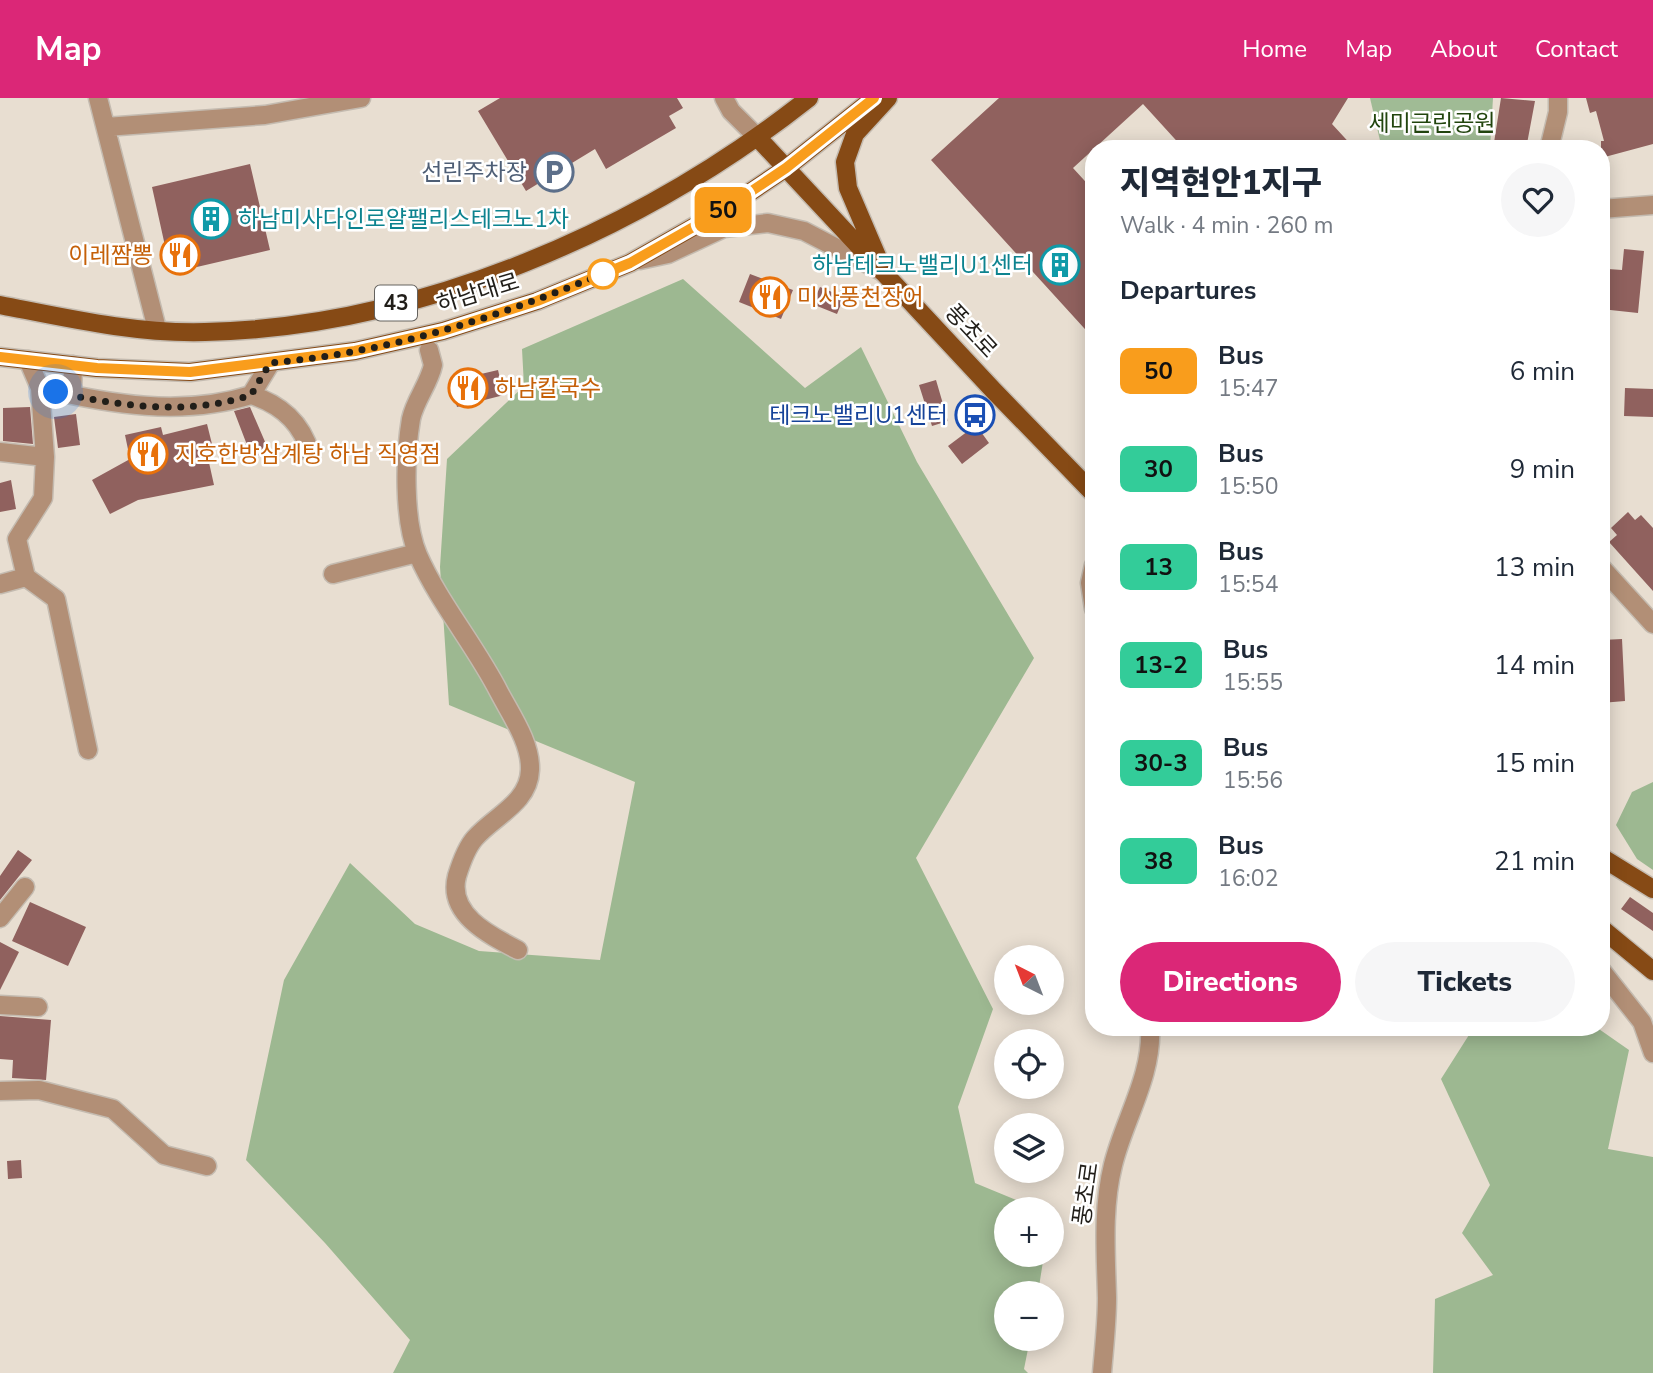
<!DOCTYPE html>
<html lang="en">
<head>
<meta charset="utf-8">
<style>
	body { margin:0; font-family:"Nunito Sans","Noto Sans KR",sans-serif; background:#f6f6f7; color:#1f2937; height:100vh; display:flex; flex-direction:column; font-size:26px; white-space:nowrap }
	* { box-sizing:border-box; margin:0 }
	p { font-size:23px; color:#747a83 }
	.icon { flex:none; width:38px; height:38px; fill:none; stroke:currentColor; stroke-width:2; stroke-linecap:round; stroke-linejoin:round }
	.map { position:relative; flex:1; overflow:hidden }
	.side { position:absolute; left:1085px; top:42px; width:525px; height:896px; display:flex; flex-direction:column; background:#fff; border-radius:28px; box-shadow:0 4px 18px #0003 }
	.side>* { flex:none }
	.badge { padding:0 14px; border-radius:10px; font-size:24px; line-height:46px }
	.needle { width:46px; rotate:318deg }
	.buttons { position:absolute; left:994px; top:847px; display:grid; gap:14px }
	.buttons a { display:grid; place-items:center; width:70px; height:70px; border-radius:50%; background:#fff; box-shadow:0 4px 18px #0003; font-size:35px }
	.you { position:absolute; width:35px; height:35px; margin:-18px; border:5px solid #fff; border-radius:50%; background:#1a73e8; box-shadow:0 0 0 10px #1a73e833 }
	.map>.badge { position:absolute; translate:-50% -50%; box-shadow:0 0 0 4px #fff }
	h2 { padding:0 35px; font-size:26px; line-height:63px }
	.round { display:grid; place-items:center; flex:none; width:74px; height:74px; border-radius:37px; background:#f6f6f7 }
	.overview { display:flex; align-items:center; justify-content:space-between; height:119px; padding:0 35px }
	h1 { font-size:33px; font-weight:800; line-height:52px }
	.button { display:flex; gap:14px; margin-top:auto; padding:14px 35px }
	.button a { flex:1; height:80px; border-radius:42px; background:#db2777; color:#fff; font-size:28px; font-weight:800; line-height:80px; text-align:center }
	.button a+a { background:#f6f6f7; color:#1f2937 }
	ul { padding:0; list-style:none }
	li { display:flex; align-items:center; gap:21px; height:98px; padding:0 35px }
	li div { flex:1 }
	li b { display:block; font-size:26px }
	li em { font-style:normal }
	li .badge { min-width:77px; font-weight:700; text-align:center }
	header { display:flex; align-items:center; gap:42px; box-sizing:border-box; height:98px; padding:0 35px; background:#db2777; color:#fff }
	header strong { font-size:33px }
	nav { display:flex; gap:38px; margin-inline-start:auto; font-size:24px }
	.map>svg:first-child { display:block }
</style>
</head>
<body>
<header>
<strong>Map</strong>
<nav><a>Home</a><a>Map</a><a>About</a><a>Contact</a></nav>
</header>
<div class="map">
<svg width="1653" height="1275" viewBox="0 0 1653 1275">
	<rect width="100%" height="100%" fill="#e8ded1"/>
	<!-- green -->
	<path fill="#a0bb95" d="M1370,0h123l-3,51h-108z"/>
	<!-- forest -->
	<path fill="#9db891" d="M683,181l122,109 56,-41 56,115 117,196 -118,200 77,151 -35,98 17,76 63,26h-32v46h38l-6,38h-32v46h24l-6,30 4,4h-635l17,-33 -85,-97 -79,-83 38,-180 66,-117 65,61 64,27 121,9 35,-178 -186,-77 -9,-138 7,-108 77,-73 -2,-37z
		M1653,684v88l-16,-11 -21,-34 16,-33z
		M1474,929h122l33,23 -21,99 45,8v216h-220l2,-74 58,-24 -31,-42 28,-48 -49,-106z"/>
	<!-- building -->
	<path fill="#90615e" d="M500,0h177l6,10 -14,8 7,12 -70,41 -11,-20 -69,42 -48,-80z
		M999,0h349l-16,26 23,25h-171l-41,-45 -70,64 21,23v148l-163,-179z
		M1501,0l34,3 -9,48h-33z
		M1586,0h67v46l-52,14v-17h3l-8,-30 -6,2z
		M250,66l20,86 -99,23 -19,-86z
		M1624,151l20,2 -6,62 -37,-4v-20l5,1 2,-21 14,1z
		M750,176l43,16 -12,29 -42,-17z
		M820,189l24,10 -7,17 -25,-10z
		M498,272l6,25 -47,12 -6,-26z
		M936,282l12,41 -16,5 -13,-41z
		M1625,290l28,1v28l-29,-1z
		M30,309l3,37 -30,-3v-33z
		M250,309l19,44 -17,7 -18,-47z
		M76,316l4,31 -22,3 -4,-31z
		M207,326l8,32 -7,2 6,27 -76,15 -28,14 -18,-34 38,-21 -5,-24 36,-8 2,8z
		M976,327l13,18 -27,21 -14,-18z
		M11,382l5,29 -16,3v-29z
		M1628,414l7,8 6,-5 12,13v63l-44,-49 8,-7 -6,-7z
		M1622,541l3,62 -24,2v-23h3l-2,-40z
		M18,752l14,10 -32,40v-24z
		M1630,799l23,16v18l-32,-22z
		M30,804l56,25 -18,39 -56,-25z
		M0,844l19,10 -19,38z
		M0,918l51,4 -5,60 -34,-2 1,-18 -13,-1z
		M21,1062l1,18 -14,1 -1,-18z"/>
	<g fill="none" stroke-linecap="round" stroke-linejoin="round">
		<!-- minor casing -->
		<g stroke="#c4bbb0" stroke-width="21">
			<path id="minor" d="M98,0l59,231
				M724,0l7,13 27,27
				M106,29l159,-12 96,-17
				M1549,51l9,-37v-14
				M1601,111l52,-4
				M640,162l28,-6 56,-26 44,-5 36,8 77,40
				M429,252l4,15c-4,19 -18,35 -22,54 -6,36 -8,101 7,136 21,48 57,90 81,137 12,23 32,51 31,78 -1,33 -36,46 -55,68 -9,10 -14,25 -18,38 -10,38 32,59 61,74
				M40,290c69,16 142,29 211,7l19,-31
				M72,297l1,-30
				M251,297c29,9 51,28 59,58
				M0,354l45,5
				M1094,467l-4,18 4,26
				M1601,469l52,57
				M333,476l84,-21
				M26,479l-9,-38 26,-41 2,-41 -5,-69 -12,-28
				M0,486l26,-7 30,22 32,151
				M0,820l25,-31
				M1601,872l41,52 11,31
				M0,907l38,2
				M0,993l39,-1 74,19 51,46 43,11
				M1102,1275c2,-25 5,-50 5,-75 -1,-44 -5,-89 6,-133 11,-45 40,-90 37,-138"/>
		</g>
		<!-- major casing -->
		<g stroke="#c4bbb0" stroke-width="21">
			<path id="major" d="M758,40l236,253 100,103
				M880,165l-32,-75 -3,-26 10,-28 33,-36
				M0,207c67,13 136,29 205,27 215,-5 437,-102 604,-234
				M0,259l97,11 93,4 165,-21 88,-20 94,-30 93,-38 95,-54 61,-41 88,-70
				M1601,759l52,32
				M1601,830l52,43"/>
		</g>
		<!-- minor -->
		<use href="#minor" stroke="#b28f76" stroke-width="18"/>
		<!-- major -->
		<use href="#major" stroke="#864a15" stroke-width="18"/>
	</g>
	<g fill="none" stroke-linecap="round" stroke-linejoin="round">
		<!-- line casing -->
		<g stroke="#fff" stroke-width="16">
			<path id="line" d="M0,259l97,11 93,4 165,-21 88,-20 94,-30 93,-38 95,-54 61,-41 88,-70"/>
		</g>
		<!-- line -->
		<use href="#line" stroke="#f99d1c" stroke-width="10"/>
		<!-- walk -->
		<path stroke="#211e19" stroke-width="7" stroke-dasharray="0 12.6" d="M56,294c63,14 132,24 195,3l19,-32c29,-3 58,-6 86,-12 86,-16 169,-45 251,-79l-4,2"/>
	</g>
	<!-- icons -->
	<defs>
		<g id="parking-ring" transform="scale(2.0125)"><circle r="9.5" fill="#fff" stroke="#5c6f8a" stroke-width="1.5"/><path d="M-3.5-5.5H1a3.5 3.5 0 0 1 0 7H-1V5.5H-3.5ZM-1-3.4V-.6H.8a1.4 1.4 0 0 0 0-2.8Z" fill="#5c6f8a"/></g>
		<g id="building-ring" transform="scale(2.0125)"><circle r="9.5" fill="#fff" stroke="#0f9aa8" stroke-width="1.5"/><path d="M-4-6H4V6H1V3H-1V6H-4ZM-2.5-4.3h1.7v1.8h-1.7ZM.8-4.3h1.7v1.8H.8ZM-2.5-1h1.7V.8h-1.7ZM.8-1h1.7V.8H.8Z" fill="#0f9aa8"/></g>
		<g id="restaurant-ring" transform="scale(2.0125)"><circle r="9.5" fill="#fff" stroke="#e8710a" stroke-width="1.5"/><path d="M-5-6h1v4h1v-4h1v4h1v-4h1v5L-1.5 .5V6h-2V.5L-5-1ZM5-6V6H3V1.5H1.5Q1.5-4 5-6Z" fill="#e8710a"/></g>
		<g id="bus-ring" transform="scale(2.0125)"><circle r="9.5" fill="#fff" stroke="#1a4fb4" stroke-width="1.5"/><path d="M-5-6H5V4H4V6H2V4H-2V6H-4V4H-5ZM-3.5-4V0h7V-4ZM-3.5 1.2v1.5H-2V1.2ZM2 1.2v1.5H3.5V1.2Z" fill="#1a4fb4"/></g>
	</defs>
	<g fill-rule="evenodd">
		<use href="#parking-ring" x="554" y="74"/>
		<use href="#building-ring" x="211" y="121"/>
		<use href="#restaurant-ring" x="180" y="157"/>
		<use href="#building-ring" x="1060" y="167"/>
		<use href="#restaurant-ring" x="770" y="199"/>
		<use href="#restaurant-ring" x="468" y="290"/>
		<use href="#bus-ring" x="975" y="317"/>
		<use href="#restaurant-ring" x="148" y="356"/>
	</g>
	<!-- markers -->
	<circle fill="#fff" stroke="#f99d1c" stroke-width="3.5" cx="603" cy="176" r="14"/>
	<g text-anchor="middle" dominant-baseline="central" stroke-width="5" stroke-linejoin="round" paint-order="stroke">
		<!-- shield labels -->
		<rect fill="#fff" stroke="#64625e" stroke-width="2" x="375" y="187.5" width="42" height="35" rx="5"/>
		<g font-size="21" font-weight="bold" fill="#211e19">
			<text x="396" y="205">43</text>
		</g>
		<!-- park labels -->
		<g font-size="23" fill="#22450e" stroke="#fff">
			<text x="1432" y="25">세미근린공원</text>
		</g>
		<!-- service labels -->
		<g font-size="23" fill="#4e5e75" stroke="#fff" text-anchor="end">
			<text x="527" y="74">선린주차장</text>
		</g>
		<!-- culture labels -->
		<g font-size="23" fill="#0d838f" stroke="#fff" text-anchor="start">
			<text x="238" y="121">하남미사다인로얄팰리스테크노1차</text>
			<text x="1033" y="167" text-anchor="end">하남테크노밸리U1센터</text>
		</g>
		<!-- food labels -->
		<g font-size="23" fill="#c56008" stroke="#fff" text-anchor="start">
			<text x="153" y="157" text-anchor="end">이레짬뽕</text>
			<text x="797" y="199">미사풍천장어</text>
			<text x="495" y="290">하남칼국수</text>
			<text x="175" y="356">지호한방삼계탕 하남 직영점</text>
		</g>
		<!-- street labels -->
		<g font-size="23" fill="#211e19" stroke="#fff">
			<text transform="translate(478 195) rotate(-17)">하남대로</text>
			<text transform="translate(971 233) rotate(47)">풍초로</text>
			<text transform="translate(1086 1096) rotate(-82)">풍초로</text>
		</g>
		<!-- transit labels -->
		<g font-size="23" fill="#164399" stroke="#fff" text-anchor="end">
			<text x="948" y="317">테크노밸리U1센터</text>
		</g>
	</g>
</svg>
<div class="buttons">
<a><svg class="needle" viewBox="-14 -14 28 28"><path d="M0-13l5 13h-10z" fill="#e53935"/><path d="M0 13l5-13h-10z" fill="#747a83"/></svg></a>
<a><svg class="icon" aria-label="locate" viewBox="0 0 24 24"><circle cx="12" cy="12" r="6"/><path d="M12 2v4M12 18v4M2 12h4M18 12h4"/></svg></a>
<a><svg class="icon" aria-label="layers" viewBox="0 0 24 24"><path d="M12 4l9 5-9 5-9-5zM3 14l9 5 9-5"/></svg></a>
<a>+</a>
<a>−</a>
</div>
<div class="you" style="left:56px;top:294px"></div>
<b class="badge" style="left:723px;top:112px;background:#f99d1c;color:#111">50</b>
<section class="side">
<div class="overview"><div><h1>지역현안1지구</h1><p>Walk · 4 min · 260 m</p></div><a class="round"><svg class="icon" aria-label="heart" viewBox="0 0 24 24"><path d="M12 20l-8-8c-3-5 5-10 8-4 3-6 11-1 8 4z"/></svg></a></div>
<h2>Departures</h2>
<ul>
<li><span class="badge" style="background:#f99d1c;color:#111">50</span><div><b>Bus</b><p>15:47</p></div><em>6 min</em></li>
<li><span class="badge" style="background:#3c9;color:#111">30</span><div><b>Bus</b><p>15:50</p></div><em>9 min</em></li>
<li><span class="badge" style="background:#3c9;color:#111">13</span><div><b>Bus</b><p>15:54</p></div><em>13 min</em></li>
<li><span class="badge" style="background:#3c9;color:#111">13-2</span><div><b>Bus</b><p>15:55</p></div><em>14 min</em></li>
<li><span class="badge" style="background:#3c9;color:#111">30-3</span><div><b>Bus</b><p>15:56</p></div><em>15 min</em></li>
<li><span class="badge" style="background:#3c9;color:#111">38</span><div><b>Bus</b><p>16:02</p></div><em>21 min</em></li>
</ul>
<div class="button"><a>Directions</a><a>Tickets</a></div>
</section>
</div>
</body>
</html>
